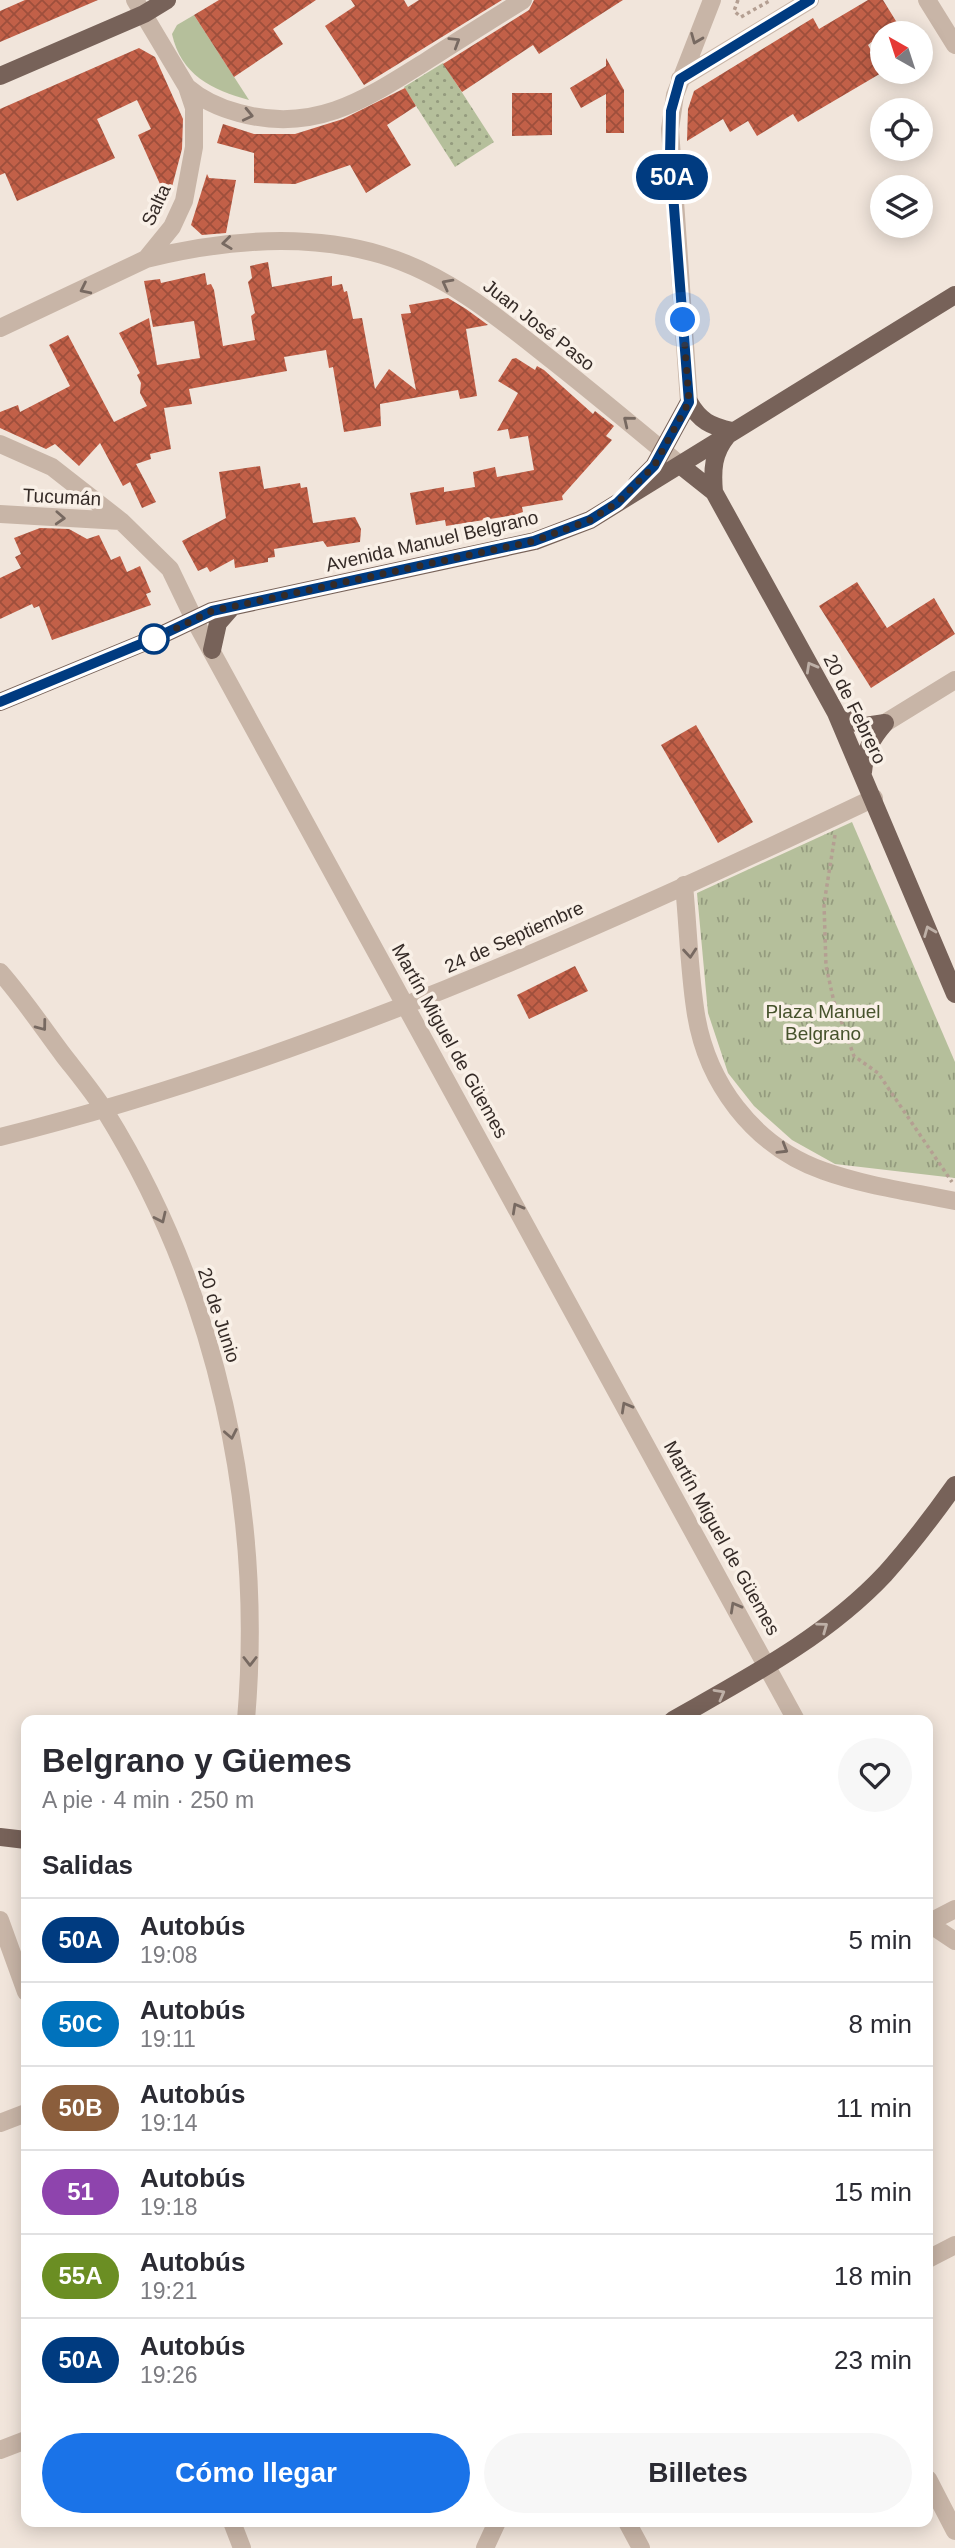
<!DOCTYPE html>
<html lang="es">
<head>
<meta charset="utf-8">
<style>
	body { margin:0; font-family:Arial,sans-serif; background:#f7f7f7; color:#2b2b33; height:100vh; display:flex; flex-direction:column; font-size:26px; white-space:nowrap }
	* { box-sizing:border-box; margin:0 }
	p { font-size:23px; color:#7c7c81 }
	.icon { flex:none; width:38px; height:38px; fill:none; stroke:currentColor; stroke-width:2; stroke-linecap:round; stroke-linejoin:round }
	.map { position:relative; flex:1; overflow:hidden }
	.panel { position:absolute; left:21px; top:1715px; width:912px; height:812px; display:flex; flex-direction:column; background:#fff; border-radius:14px; box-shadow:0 4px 18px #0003 }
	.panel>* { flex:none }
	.badge { padding:0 14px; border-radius:23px; font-size:24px; line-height:46px }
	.needle { width:46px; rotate:321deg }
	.tools { position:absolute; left:870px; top:21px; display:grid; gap:14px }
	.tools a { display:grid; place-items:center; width:63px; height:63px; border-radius:50%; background:#fff; box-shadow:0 4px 18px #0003; font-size:35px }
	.you { position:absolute; width:35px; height:35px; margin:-18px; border:5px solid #fff; border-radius:50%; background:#1a73e8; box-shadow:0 0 0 10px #1a73e833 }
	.map>.badge { position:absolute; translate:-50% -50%; box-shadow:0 0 0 4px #fff }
	h2 { padding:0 21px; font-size:26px; line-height:63px }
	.round { display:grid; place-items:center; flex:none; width:74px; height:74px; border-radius:37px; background:#f7f7f7 }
	.summary { display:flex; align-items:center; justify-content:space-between; height:119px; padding:0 21px }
	h1 { font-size:33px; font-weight:600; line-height:52px }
	.primary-button { display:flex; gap:14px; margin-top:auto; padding:14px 21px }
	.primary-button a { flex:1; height:80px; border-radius:42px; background:#1a73e8; color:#fff; font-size:28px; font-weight:600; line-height:80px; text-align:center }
	.primary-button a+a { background:#f7f7f7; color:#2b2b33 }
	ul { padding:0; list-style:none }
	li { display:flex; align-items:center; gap:21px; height:84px; padding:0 21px; border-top:2px solid #e1e1e2 }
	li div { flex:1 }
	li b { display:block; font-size:26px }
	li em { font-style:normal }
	li .badge { min-width:77px; font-weight:700; text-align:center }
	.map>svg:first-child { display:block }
</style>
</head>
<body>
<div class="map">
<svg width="955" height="2548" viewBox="0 0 955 2548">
	<defs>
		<pattern id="grass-dots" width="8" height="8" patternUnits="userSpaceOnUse" patternTransform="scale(1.75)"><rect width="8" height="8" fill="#b5bf9b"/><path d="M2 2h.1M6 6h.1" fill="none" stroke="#949b7e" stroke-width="1.8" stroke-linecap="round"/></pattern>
		<pattern id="park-tufts" width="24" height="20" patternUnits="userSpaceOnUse" patternTransform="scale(1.75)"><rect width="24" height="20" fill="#b5bf9b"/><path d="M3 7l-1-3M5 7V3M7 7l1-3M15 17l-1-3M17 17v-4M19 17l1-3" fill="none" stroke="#949b7e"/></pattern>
		<pattern id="building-cross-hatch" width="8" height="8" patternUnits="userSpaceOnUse" patternTransform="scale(1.75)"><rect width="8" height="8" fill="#c26048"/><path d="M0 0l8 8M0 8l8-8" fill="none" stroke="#9e4f3c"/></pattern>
	</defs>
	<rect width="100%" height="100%" fill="#f1e5db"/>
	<!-- grass -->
	<path fill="url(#grass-dots)" d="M443,63l51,79 -39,25 -51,-80z"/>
	<!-- park -->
	<path fill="url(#park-tufts)" d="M852,822l103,240v116l-120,-14 -43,-24 -38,-34 -26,-33 -20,-60 -11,-120z"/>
	<!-- garden -->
	<path fill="#b5bf9b" d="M194,15l55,85c-37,-10 -68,-25 -77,-66l5,-9z"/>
	<!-- building -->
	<path fill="url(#building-cross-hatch)" d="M25,0h73l-98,42v-31z
		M219,0h97l-43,29 10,15 -49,33 -40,-62z
		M351,0h53l4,7 11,-7h83l-138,85 -39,-59 30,-20z
		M534,0h89l-84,54 -6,-9 -71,47 -19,-28 86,-54z
		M868,0h15l16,26 -17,7 -14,12 15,27 -85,50 -5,-8 -36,22 -9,-15 -18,11 -7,-13 -36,22 1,-32 6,-18 119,-73 6,11z
		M139,48l16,9 28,62 -1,30 -14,53 -30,-67 13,-6 -14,-29 -40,19 18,39 -98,43 -12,-28 -5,2v-66z
		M606,58l18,32v43h-18v-39l-25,14 -11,-20 36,-22z
		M405,88l11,18 -29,19 24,40 -45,28 -16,-28 -55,19 -41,-1v-30l-37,-10 6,-19 31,10h41l48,-15z
		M512,93h40v42l-40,1z
		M207,174l2,4 27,2 -10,53 -24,2 -11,-10z
		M268,262l4,25 60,-11v10l10,-2 2,8 3,-1 6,28 9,-1 13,71 14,-20 27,21 -15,-76 10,-1 -2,-8 39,-7 18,11 22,16 -22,4 11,67 -17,3 -2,-9 -78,14 1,22 -37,6 -11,-65 -4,1 -3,-18 -42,7 3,14 -98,18 3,15 -28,4 7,41 -21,5 1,5 -15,5 20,38 -14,6 -12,-26 -7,4 -23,-43 -21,23 -24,-22 -9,5 -46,-21v-16l18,-7 2,7 50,-26 -21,-41 19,-10 46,87 33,-16 -7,-13 1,-10 -4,-8 3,-2 -21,-40 30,-15 8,47 43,-7 -6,-37 -41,6 -9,-46 16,-2 1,4 44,-10 2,12 4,-1 3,6 9,56 32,-6 -4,-24 4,-3 -7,-31 4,-4 -2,-12z
		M516,358l19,12 2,-4 7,4 49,44 2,-3 19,15 -8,10 6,4 -50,56 1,4 -41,7 1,5 -9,3 -68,11 -1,-6 -29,5 -6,-32 34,-6v5l31,-5 -2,-15 22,-5 2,10 37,-7 -6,-34 -18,3 -2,-10 -11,2 21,-38 -20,-12 14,-22z
		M260,466l4,23 36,-6 1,5 6,-1 6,36 42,-6 6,12 -1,13 -33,5 -4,-6 -49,8 1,8 -7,1v4l-33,6 -1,-9 -24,13 -3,-5 -9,4 -16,-30 44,-23 -7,-46z
		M40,528l29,1 18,10 12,-4 12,25 9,-4 7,16 13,-6 11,26 -5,2 5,11 -99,35 -13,-34 -5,2 -2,-4 -32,15v-41l21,-10 -6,-11 6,-3 -7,-16z
		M857,582l30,46 47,-30 21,36 -84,54 -52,-82z
		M696,725l57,97 -35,21 -57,-98z
		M575,966l13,25 -59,28 -12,-24z"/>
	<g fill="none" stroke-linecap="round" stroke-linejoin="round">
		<!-- path -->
		<path stroke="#b49f92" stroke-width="3.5" stroke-dasharray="3.5 3.5" stroke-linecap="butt" d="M738,0l-4,11 7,6 30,-17
			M835,835l-11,69 2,62 8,36 20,54 24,17 74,109"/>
		<!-- minor -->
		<path stroke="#c8b5a7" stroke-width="18" d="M927,0l28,45
			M680,79l130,-79
			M187,87c15,13 33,21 52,26 76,21 127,-14 189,-53 31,-20 63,-40 95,-60
			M146,259c77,-19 159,-27 236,-4 66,20 118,64 171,106 43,34 85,69 127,104
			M0,328l146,-69 26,-32 12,-26 10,-54v-39l-7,-21 -52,-87
			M689,402l-19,-273 5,-34 37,-95
			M0,444l52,23 69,54 49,48 25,52 601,1099
			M0,514l121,7
			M885,723l70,-43
			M684,885c4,41 5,82 11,123 10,74 58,138 129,163 42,15 88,21 131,30
			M0,972c23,26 43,56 64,84 14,18 29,36 41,55 112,180 159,399 141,609
			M0,1137c304,-76 592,-205 874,-339
			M0,1920l26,72
			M928,1923l27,18
			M928,1923l27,-14
			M0,2123l26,-10
			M928,2259l27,-14
			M0,2450l26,-10
			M928,2479l27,52
			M232,2522l10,26
			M627,2522l14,26
			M485,2548l12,-26"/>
		<!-- major -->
		<path stroke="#776259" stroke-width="18" d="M0,76l144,-62 23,-14
			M689,402c11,19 21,24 43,29
			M680,465l34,27 122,221 119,281
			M637,483l17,-17 35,-64
			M714,492c-2,-22 -1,-39 13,-56
			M212,650l6,-27 14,-16
			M0,702l155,-64 57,-27 323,-70 55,-21 365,-225
			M837,715l28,11 20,-3
			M863,772c2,-21 8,-33 22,-49
			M673,1720c74,-42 153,-83 212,-146 25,-28 48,-58 70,-89
			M0,1837l26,3"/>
	</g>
	<!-- one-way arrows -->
	<defs><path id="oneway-chevron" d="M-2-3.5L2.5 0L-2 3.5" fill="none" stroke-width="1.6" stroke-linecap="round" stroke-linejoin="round" transform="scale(1.75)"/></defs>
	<g stroke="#776961">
		<use href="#oneway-chevron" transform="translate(696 39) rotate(112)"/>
		<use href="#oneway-chevron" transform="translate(455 42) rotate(-32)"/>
		<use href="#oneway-chevron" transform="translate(248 115) rotate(13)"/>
		<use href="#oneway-chevron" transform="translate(227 243) rotate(173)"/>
		<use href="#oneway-chevron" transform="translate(447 284) rotate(-152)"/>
		<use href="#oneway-chevron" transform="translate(85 289) rotate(154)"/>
		<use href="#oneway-chevron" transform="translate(628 421) rotate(-141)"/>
		<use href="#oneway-chevron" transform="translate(60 518) rotate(3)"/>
		<use href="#oneway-chevron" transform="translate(690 953) rotate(85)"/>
		<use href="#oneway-chevron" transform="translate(42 1026) rotate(53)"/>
		<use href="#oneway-chevron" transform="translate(783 1149) rotate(31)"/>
		<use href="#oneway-chevron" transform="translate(517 1208) rotate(-119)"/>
		<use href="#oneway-chevron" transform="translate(161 1218) rotate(65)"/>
		<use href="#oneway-chevron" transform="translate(626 1407) rotate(-119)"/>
		<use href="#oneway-chevron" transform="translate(231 1434) rotate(79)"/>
		<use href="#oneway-chevron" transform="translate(735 1607) rotate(-119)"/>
		<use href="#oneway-chevron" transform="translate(250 1661) rotate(90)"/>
	</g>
	<g stroke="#beb0a7">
		<use href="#oneway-chevron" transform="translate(811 667) rotate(-119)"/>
		<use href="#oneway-chevron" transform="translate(929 931) rotate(-112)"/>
		<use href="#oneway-chevron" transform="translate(823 1627) rotate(-36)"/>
		<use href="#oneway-chevron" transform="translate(720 1694) rotate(-29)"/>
	</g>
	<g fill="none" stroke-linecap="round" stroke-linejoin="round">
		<!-- line casing -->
		<g stroke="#fff" stroke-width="16">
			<path id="line" d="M0,702l155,-64 57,-27 322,-70 56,-21 27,-17 37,-37 35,-64 -19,-247 1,-44 9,-32 130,-79"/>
		</g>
		<!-- line -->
		<use href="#line" stroke="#003b80" stroke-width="10"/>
		<!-- walk -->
		<path stroke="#352b27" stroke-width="7" stroke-dasharray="0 12.6" d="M154,639l58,-28 322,-70 56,-21 27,-17 37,-37 35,-64 -6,-82"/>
	</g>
	<!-- markers -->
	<circle fill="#fff" stroke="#003b80" stroke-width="3.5" cx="154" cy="639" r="14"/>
	<g text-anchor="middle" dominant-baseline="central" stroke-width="7" stroke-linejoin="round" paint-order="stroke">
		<!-- street labels -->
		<g font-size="19" fill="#352b27" stroke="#f9f0e7">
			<text transform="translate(156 205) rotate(-65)">Salta</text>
			<text transform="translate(539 325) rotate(38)">Juan José Paso</text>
			<text transform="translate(62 497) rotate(3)">Tucumán</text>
			<text transform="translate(432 541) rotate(-13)">Avenida Manuel Belgrano</text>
			<text transform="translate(855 709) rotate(64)">20 de Febrero</text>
			<text transform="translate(514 937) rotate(-24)">24 de Septiembre</text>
			<text transform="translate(450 1041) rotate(61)">Martín Miguel de Güemes</text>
			<text transform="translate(219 1315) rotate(72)">20 de Junio</text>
			<text transform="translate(722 1538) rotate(61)">Martín Miguel de Güemes</text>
		</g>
		<!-- park labels -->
		<g font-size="19" fill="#46522c" stroke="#f9f0e7">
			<text x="823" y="1011">Plaza Manuel<tspan x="823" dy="22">Belgrano</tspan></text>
		</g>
	</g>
</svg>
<div class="tools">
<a><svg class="needle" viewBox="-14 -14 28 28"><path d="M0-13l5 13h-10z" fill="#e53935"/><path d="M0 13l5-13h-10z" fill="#7c7c81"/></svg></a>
<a><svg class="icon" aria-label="locate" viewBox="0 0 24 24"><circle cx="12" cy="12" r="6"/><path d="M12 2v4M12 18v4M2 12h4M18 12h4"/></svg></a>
<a><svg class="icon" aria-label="layers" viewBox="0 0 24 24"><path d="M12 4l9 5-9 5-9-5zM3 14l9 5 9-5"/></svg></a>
</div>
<div class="you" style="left:683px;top:320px"></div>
<b class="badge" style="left:672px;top:177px;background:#003b80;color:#fff">50A</b>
<section class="panel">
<div class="summary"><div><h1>Belgrano y Güemes</h1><p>A pie · 4 min · 250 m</p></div><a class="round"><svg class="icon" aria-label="heart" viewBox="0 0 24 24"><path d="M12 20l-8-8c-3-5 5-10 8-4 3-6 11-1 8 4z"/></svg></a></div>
<h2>Salidas</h2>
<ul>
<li><span class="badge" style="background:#003b80;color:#fff">50A</span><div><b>Autobús</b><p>19:08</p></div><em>5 min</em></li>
<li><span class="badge" style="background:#0072bc;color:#fff">50C</span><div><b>Autobús</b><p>19:11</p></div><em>8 min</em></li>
<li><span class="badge" style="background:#8b5e3c;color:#fff">50B</span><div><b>Autobús</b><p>19:14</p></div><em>11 min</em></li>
<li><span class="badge" style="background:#8e44ad;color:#fff">51</span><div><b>Autobús</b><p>19:18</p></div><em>15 min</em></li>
<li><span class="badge" style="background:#6b8e23;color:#fff">55A</span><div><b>Autobús</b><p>19:21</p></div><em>18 min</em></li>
<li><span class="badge" style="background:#003b80;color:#fff">50A</span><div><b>Autobús</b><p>19:26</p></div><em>23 min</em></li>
</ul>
<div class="primary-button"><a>Cómo llegar</a><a>Billetes</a></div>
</section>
</div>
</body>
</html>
